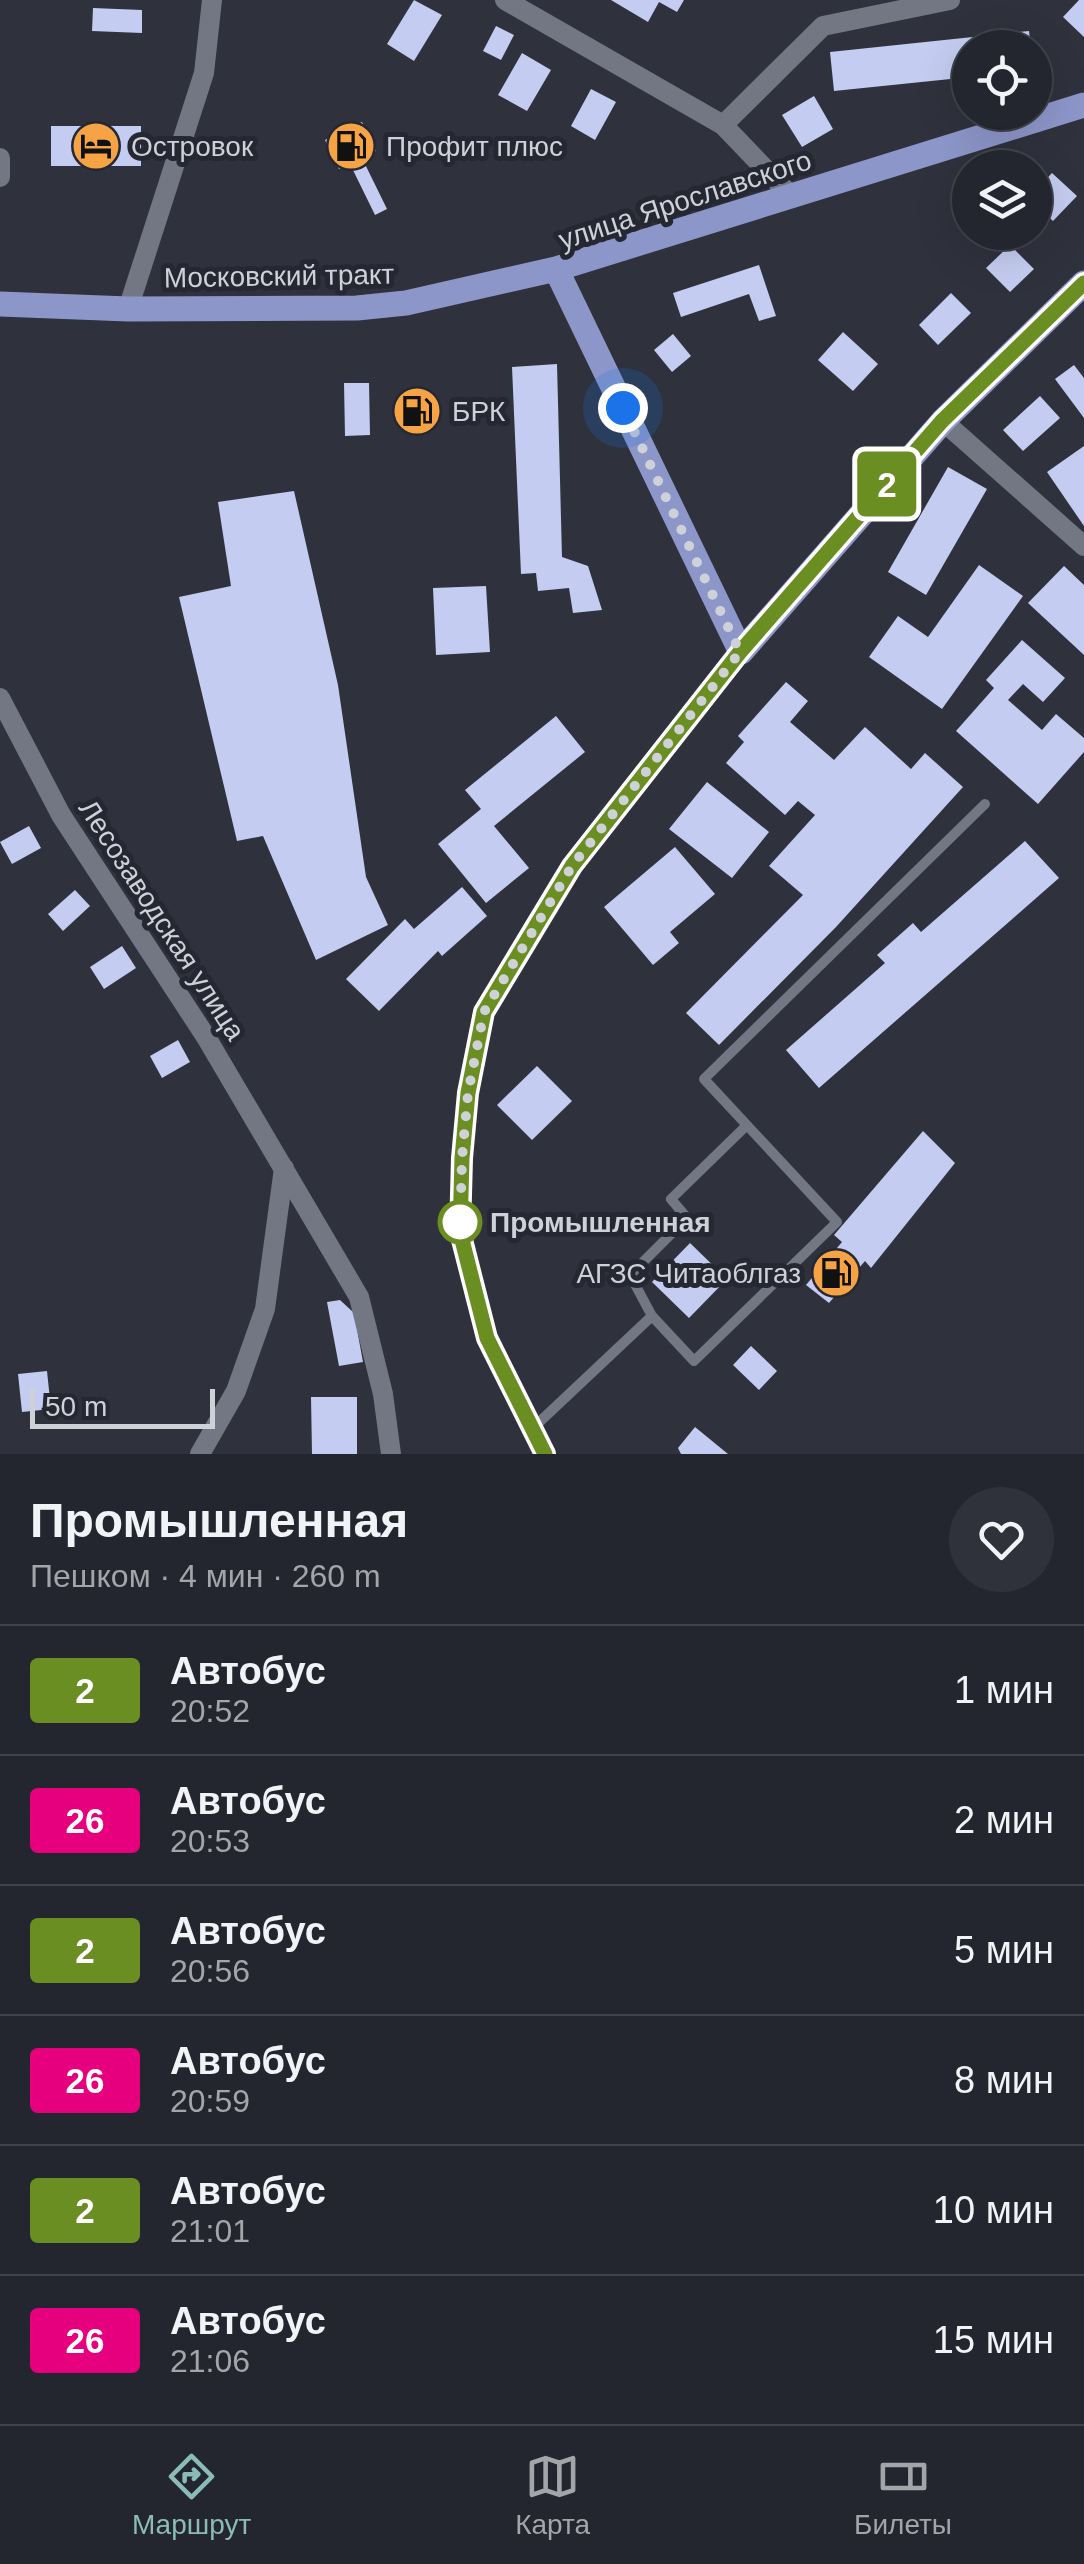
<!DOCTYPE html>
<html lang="ru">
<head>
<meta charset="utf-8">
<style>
	body { margin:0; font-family:Arial,sans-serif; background:#2f323a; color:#f1f3f6; height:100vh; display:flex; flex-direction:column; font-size:38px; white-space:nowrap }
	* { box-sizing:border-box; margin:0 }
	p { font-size:32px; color:#a3a5aa }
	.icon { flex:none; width:55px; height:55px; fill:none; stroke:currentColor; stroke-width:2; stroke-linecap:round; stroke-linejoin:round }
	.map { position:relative; height:1454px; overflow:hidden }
	.drawer { display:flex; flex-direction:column; background:#23262e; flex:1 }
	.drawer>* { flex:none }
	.badge { padding:0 20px; border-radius:8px; font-size:35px; line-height:65px }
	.fabs { position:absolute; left:952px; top:30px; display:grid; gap:20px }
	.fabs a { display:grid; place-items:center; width:100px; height:100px; border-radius:50%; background:#23262e; box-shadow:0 10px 40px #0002,0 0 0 2px #40434a; font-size:50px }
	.scale { position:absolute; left:30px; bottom:25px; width:185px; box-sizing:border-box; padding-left:10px; border:5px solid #cfd1d8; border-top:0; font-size:28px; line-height:35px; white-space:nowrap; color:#cfd1d8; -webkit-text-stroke:8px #252833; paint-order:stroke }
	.you { position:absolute; width:50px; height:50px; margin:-25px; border:8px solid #fff; border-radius:50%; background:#1a73e8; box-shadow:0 0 0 15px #1a73e833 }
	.map>.badge { position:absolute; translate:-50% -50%; box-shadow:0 0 0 5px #fff }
	.round { display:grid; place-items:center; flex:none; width:105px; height:105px; border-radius:52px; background:#2f323a }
	.overview { display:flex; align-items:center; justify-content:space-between; height:170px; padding:0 30px }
	h1 { font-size:48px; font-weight:700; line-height:75px }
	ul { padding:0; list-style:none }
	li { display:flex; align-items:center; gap:30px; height:130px; padding:0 30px; border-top:2px solid #40434a }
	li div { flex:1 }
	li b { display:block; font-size:38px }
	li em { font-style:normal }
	li .badge { min-width:110px; font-weight:700; text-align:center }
	.dock { display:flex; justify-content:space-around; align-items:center; height:140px; border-top:2px solid #40434a; background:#23262e; font-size:28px; color:#a3a5aa }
	.dock a { display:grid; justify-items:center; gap:5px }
	.dock .current { color:#8bbbb9 }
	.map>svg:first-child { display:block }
</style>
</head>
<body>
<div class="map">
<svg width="1084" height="1454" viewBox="0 0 1084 1454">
	<rect width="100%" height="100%" fill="#2f323d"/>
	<!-- building -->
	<path fill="#c4ccf1" d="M414,0l28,15 -28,46 -27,-17z
		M611,0h73l-7,12 -18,-10 -11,20z
		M1079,0h5v37l-21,-20z
		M93,8l49,2v23l-50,-2z
		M496,26l18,9 -13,25 -18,-9z
		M1029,31l2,17h-61v29l-136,14 -4,-39z
		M522,53l29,17 -24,41 -29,-16z
		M591,89l25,13 -21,38 -24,-14z
		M814,96l19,33 -31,18 -20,-32z
		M362,122l14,29 -14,7 25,51 -12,6 -25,-51 -11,5 -14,-29z
		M51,126h90v40h-90z
		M1052,173l25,23 -24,25 -18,-16v-14z
		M1010,245l24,24 -24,23 -24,-24z
		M759,265l17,51 -17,5 -10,-27 -68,23 -8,-24z
		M951,293l20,20 -33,32 -19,-20z
		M843,332l35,32 -25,27 -35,-31z
		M673,334l18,22 -19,16 -18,-22z
		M557,364l5,193 26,9 14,44 -29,3 -4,-25 -31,3 -2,-18 -15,1 -9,-207z
		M1074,365l10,13v40l-29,-39z
		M344,383h25l1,52 -25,1z
		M1040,396l20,22 -37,33 -20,-21z
		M428,398v26l-22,1 -1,-26z
		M1084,446v80l-37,-54z
		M948,467l39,22 -61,106 -38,-23z
		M294,491l44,194 28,192 22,48 -72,35 -53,-124 -26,5 -58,-244 52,-11 -13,-84z
		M979,565l44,31 -81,113 -73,-52 29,-41 30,21z
		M1064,566l20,19v70l-56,-52z
		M486,586l4,66 -54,3 -3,-67z
		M1022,640l43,38 -22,24 -20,-18 -15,16 34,30 14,-16 28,24v14l-46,52 -82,-73 38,-43 -8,-8z
		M786,682l22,19 -18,21 44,38 31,-33 46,42 14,-16 38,34 -127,140 -117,118 -33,-32 117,-118 -34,-29 46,-51 -17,-14 -13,14 -59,-52 18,-21 -6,-6z
		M556,716l29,36 -91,74 35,42 -43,35 -48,-59 43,-35 -16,-19z
		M707,782l62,50 -37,46 -63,-49z
		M29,826l12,22 -29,16 -12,-22z
		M1025,841l34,37 -240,210 -33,-38 99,-87 -8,-8 36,-32 8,9z
		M675,847l40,47 -45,38 9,11 -26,22 -49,-58z
		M462,887l25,29 -45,40 -4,-5 -59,60 -33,-32 59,-60 9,10z
		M75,890l15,16 -27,25 -15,-17z
		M122,946l14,22 -32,21 -14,-22z
		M178,1040l12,22 -28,16 -12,-22z
		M537,1066l35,35 -40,39 -35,-35z
		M923,1131l32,32 -84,105 -6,-7 -36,42 -23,-18 36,-43 -8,-7z
		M690,1243l37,36 -38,39 -37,-36z
		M340,1300l14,13 9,49 -24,4 -12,-64z
		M751,1346l26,25 -18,19 -26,-25z
		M47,1371l4,38 -29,3 -4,-38z
		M311,1397h46v57h-45z
		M695,1427l33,27h-47l-3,-6z"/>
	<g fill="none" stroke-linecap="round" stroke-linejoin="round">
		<!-- service -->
		<path stroke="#737683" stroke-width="10" d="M652,1316l-22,-41 57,-57 -16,-19 75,-73
			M533,1428l119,-112 42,45 143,-139 -133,-143 281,-275"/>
		<!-- minor -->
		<path stroke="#737683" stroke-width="20" d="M505,0l218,125 67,70
			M723,125l100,-99 127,-26
			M0,158v19
			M128,309l76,-236 8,-73
			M943,421l141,125
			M0,698l61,117 145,222 153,260 24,97 8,60
			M200,1454l36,-63 29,-82 19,-141
			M545,1454l-58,-116 -27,-107 2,-73 6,-65 16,-81 88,-146 169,-214"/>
		<!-- primary -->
		<path stroke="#8d96c9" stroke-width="25" d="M556,269l185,383 202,-231 141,-138
			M0,304l128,5 229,-1 49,-5 150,-34 528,-164"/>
	</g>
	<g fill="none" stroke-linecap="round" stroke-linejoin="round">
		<!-- line casing -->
		<g stroke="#fff" stroke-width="22">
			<path id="line" d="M545,1454l-58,-116 -27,-106 2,-74 6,-65 16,-81 88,-146 168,-214 202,-231 142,-138"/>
		</g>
		<!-- line -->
		<use href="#line" stroke="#6b8e23" stroke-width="15"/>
		<!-- walk -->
		<path stroke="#cfd1d8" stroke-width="10" stroke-dasharray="0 18" d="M460,1222v10l2,-74 6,-65 16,-81 88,-146 168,-214 -117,-244"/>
	</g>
	<!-- icons -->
	<defs>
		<g id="hotel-disc" transform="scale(2.5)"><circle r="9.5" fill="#f5a345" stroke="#252833"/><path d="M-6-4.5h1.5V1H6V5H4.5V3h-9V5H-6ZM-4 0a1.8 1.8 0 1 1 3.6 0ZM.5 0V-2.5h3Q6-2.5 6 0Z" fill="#111"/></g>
		<g id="fuel-disc" transform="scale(2.5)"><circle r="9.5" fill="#f5a345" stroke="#252833"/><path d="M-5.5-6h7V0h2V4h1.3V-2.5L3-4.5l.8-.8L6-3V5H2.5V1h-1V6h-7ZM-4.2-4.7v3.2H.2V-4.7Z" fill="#111"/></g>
	</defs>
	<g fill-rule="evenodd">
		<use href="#hotel-disc" x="96" y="146"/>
		<use href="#fuel-disc" x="351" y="146"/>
		<use href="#fuel-disc" x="417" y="411"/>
		<use href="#fuel-disc" x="836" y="1273"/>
	</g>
	<!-- markers -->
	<circle fill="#fff" stroke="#6b8e23" stroke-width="5" cx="460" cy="1222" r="20"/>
	<g text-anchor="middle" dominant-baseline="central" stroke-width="10" stroke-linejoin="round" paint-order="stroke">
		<!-- poi labels -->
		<g font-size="28" fill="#cfd1d8" stroke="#252833" text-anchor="start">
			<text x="131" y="146">Островок</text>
			<text x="386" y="146">Профит плюс</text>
			<text x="452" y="411">БРК</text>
			<text x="801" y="1273" text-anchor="end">АГЗС Читаоблгаз</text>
		</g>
		<!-- street labels -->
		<g font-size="28" fill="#cfd1d8" stroke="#252833">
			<text transform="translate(685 200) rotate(-18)">улица Ярославского</text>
			<text transform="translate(279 276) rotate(-1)">Московский тракт</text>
			<text transform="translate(162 920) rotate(57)">Лесозаводская улица</text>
		</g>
		<!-- stop labels -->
		<g font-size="28" font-weight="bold" fill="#cfd1d8" stroke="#252833" text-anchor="start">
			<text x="490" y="1222">Промышленная</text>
		</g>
	</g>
</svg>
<div class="fabs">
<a><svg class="icon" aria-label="locate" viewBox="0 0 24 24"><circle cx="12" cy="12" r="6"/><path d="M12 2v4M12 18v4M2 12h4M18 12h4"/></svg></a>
<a><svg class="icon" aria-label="layers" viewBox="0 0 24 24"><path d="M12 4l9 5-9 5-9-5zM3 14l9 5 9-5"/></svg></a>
</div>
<div class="scale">50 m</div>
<div class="you" style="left:623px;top:408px"></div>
<b class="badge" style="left:887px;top:484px;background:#6b8e23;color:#fff">2</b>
</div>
<section class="drawer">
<div class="overview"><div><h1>Промышленная</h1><p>Пешком · 4 мин · 260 m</p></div><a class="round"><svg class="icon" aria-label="heart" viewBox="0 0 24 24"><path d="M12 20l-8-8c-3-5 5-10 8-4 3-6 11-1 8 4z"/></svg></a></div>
<ul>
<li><span class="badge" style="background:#6b8e23;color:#fff">2</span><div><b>Автобус</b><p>20:52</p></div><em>1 мин</em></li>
<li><span class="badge" style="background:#e6007e;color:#fff">26</span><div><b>Автобус</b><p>20:53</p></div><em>2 мин</em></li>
<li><span class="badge" style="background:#6b8e23;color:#fff">2</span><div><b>Автобус</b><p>20:56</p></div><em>5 мин</em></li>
<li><span class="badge" style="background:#e6007e;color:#fff">26</span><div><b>Автобус</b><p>20:59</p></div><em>8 мин</em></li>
<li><span class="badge" style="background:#6b8e23;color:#fff">2</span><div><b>Автобус</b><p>21:01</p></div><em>10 мин</em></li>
<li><span class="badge" style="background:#e6007e;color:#fff">26</span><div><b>Автобус</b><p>21:06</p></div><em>15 мин</em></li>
</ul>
</section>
<nav class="dock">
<a class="current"><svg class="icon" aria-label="directions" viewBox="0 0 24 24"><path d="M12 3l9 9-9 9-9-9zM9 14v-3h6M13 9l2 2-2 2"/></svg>Маршрут</a>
<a><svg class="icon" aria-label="map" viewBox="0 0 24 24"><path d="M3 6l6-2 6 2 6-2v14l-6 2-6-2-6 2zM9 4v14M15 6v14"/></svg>Карта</a>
<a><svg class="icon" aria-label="tickets" viewBox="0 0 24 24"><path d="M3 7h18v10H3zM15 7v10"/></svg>Билеты</a>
</nav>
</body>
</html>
